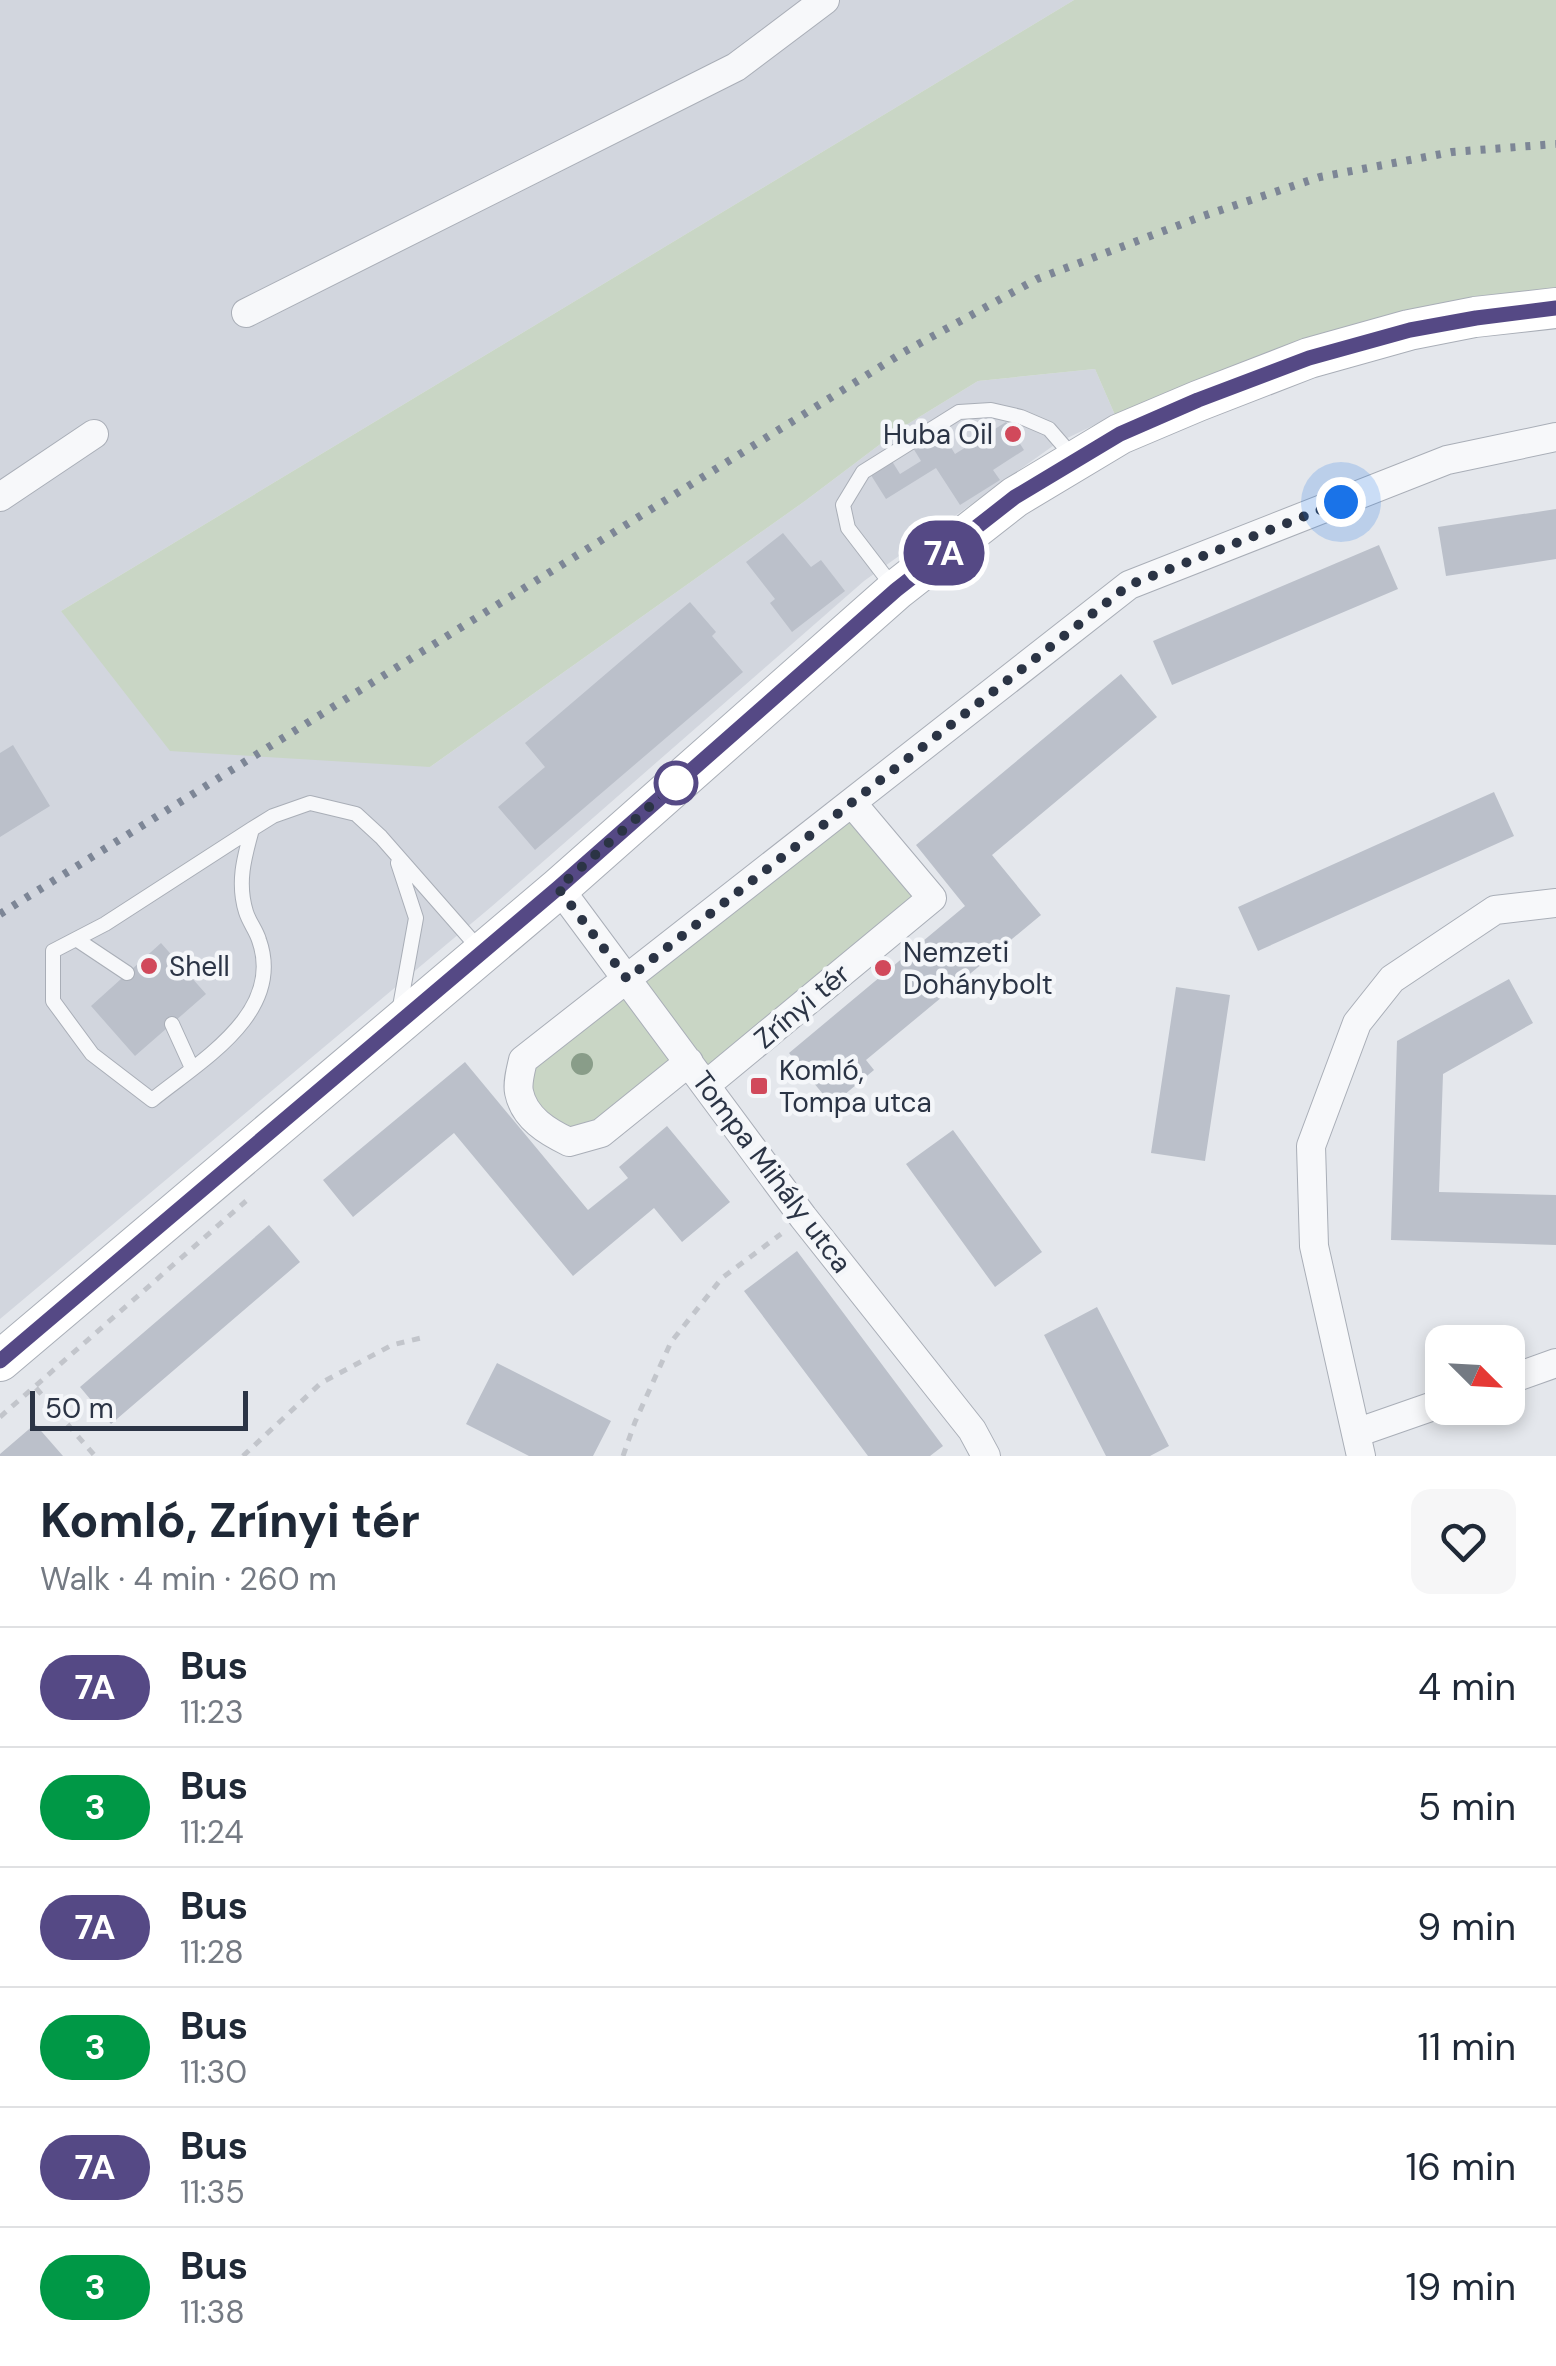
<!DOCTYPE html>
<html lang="en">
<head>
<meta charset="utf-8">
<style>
	body { margin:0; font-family:"DM Sans",sans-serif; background:#f6f6f7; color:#1f2937; height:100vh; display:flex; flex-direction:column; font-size:38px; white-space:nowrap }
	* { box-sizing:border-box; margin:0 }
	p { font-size:32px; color:#747a83 }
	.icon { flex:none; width:55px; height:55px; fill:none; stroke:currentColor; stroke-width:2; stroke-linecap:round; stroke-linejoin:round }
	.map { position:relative; height:1456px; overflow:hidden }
	.details { display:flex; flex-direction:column; background:#fff; flex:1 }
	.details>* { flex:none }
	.badge { padding:0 20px; border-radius:32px; font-size:35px; line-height:65px }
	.needle { width:65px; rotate:114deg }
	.tools { position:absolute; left:1425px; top:1325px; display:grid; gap:20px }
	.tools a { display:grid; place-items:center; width:100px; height:100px; border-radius:20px; background:#fff; box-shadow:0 5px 15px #0003; font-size:50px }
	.scale { position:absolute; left:30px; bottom:25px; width:218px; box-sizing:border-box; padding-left:10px; border:5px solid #2b3445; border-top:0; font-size:28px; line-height:35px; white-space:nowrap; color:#2b3445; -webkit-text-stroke:8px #f4f6f9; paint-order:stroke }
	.you { position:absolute; width:50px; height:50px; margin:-25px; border:8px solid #fff; border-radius:50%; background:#1a73e8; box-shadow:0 0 0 15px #1a73e833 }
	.map>.badge { position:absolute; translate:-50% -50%; box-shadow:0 0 0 5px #fff }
	.round { display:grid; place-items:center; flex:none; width:105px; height:105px; border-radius:20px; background:#f6f6f7 }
	.headline { display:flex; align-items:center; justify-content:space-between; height:170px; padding:0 40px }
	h1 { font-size:48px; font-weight:700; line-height:75px }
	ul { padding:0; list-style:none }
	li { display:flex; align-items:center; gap:30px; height:120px; padding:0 40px; border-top:2px solid #e0e1e3 }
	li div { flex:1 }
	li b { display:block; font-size:38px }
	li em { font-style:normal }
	li .badge { min-width:110px; font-weight:700; text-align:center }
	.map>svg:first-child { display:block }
</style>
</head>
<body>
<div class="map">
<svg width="1556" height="1456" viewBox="0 0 1556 1456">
	<rect width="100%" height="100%" fill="#e4e7ec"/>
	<!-- built -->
	<path fill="#d2d6de" d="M0,0h1074l-1013,611 369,156 375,-266 98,-74 75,-46 117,-12 20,46 -58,28 -193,138 -373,326 -491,412z"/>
	<!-- green -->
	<path fill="#c9d6c5" d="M1074,0h482v308l-441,107 -20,-46 -117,12 -75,46 -98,74 -375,266 -260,-16 -109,-140z
		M852,803l80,95 -226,187 -16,-23 -89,71 -57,-3 -21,-70z"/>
	<!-- building -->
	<path fill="#bbc0ca" d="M1006,422l18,28 -31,20 7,10 -40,25 -24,-37 -50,31 -17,-27 21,-14 10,16 21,-13 -11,-18 28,-17 17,28z
		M1556,509v50l-110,17 -8,-49z
		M783,533l28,34 10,-7 24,31 -53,41 -22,-29 5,-4 -29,-37z
		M1379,545l19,44 -226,96 -19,-44z
		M690,602l26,30 -4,4 31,36 -208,178 -37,-43 47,-40 -20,-24z
		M1121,674l36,43 -165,138 49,60 -175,145 8,10 -42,35 -43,-52 176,-147 -49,-61z
		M13,745l37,61 -50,31v-84z
		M1494,792l20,44 -256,115 -20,-44z
		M161,943l45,51 -71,62 -44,-50z
		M1509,979l24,44 -90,51 -4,118 117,3v50l-165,-5 6,-199z
		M1176,987l54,8 -25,166 -54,-8z
		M465,1062l123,148 40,-32 -9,-11 48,-41 63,76 -48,40 -28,-34 -81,68 -119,-143 -101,84 -30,-37z
		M953,1130l89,122 -47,35 -89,-123z
		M269,1225l31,37 -189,162 -31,-37z
		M797,1251l146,195 -13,10h-62l-124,-165z
		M1097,1307l72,139 -19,10h-44l-62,-121z
		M497,1363l114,58 -18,35h-64l-63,-32z
		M35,1424l28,32h-63v-2z"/>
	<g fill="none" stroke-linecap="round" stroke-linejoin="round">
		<!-- service casing -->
		<g stroke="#a9aeb7" stroke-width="16">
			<path id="service" d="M894,588l-46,-60 -5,-23 20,-33 96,-60 32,-2 30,7 28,12 26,30
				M252,829c-8,29 -15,54 -6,83 3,10 10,18 13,28 26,73 -59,121 -107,160l-60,-46 -39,-53v-50l52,-27 147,-95 21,-13 37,-13 46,11 25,23 101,115
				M398,863l18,55 -17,94
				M76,939l51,34
				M172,1024l20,44"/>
		</g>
		<!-- minor casing -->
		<g stroke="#a9aeb7" stroke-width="30">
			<path id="minor" d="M246,313l490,-246 89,-67
				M0,497l94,-63
				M559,888l244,329 169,213 14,26
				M689,1062l-88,71 -32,9c-21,-10 -45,-24 -50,-50 -2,-9 2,-23 4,-32l606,-475 318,-125 109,-23
				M706,1085l226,-187 -80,-95
				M1508,1380l48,-17
				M1356,1433l86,-30
				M1361,1456l-47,-210 -3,-100 46,-123 35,-44 103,-69 61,-7"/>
		</g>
		<!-- secondary casing -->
		<g stroke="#a9aeb7" stroke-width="42">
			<path id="secondary" d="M0,1361l559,-473 337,-298 119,-93 105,-63 78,-33 111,-43 100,-28 66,-13 81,-9"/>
		</g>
		<!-- path -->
		<path stroke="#c2c5cb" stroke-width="5" stroke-dasharray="8 8" stroke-linecap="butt" d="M36,1388l59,68
			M0,1417l246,-216
			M243,1456l78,-73 71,-38 33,-8
			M623,1456l12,-34 36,-80 51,-64 59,-44"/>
		<!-- service -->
		<use href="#service" stroke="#f7f8fa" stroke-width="14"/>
		<!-- minor -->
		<use href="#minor" stroke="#f7f8fa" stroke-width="28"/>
		<!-- secondary -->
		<use href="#secondary" stroke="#fff" stroke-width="40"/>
		<!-- rail -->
		<path stroke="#7d8696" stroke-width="8" stroke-dasharray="5 10" stroke-linecap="butt" d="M0,914l904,-562 133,-73 166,-63 117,-39 132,-25 104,-8"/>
	</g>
	<!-- trees -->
	<circle fill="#899d89" cx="582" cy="1064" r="11"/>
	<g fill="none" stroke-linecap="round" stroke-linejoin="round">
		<!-- line casing -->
		<g stroke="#fff" stroke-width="22">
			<path id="line" d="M0,1361l558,-473 338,-298 119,-93 105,-63 78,-34 111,-42 101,-28 66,-12 80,-10"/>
		</g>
		<!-- line -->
		<use href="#line" stroke="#554985" stroke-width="15"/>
		<!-- walk -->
		<path stroke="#2b3445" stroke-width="10" stroke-dasharray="0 18" d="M676,783l-118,105 69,91 502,-394 212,-83"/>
	</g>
	<!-- markers -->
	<g fill="#d1495b" stroke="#f4f6f9" stroke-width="4">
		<circle cx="1013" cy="434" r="10"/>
		<circle cx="149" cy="966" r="10"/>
		<circle cx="883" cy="968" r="10"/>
		<rect x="749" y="1076" width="20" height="20" rx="5"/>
	</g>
	<circle fill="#fff" stroke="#554985" stroke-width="5" cx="676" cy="783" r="20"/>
	<g text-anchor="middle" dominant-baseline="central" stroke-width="9" stroke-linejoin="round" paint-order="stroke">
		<!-- poi labels -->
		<g font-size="28" fill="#2b3445" stroke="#f4f6f9" text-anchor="start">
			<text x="993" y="434" text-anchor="end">Huba Oil</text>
			<text x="903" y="952">Nemzeti<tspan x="903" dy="32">Dohánybolt</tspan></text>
			<text x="169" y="966">Shell</text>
			<text x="779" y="1070">Komló,<tspan x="779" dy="32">Tompa utca</tspan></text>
		</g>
		<!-- street labels -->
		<g font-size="28" fill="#2b3445" stroke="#f4f6f9">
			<text transform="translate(802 1006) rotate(-40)">Zrínyi tér</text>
			<text transform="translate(772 1172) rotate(53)">Tompa Mihály utca</text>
		</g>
	</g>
</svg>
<div class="tools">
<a><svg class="needle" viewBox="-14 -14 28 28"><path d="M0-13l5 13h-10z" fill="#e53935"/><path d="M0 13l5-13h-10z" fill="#747a83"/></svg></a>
</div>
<div class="scale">50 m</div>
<div class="you" style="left:1341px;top:502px"></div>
<b class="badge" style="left:944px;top:553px;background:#554985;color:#fff">7A</b>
</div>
<section class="details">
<div class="headline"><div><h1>Komló, Zrínyi tér</h1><p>Walk · 4 min · 260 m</p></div><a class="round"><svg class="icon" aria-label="heart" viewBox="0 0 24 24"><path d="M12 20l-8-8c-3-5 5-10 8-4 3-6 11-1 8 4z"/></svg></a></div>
<ul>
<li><span class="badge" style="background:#554985;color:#fff">7A</span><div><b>Bus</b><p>11:23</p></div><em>4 min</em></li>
<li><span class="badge" style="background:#009846;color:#fff">3</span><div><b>Bus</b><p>11:24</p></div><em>5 min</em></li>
<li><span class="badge" style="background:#554985;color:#fff">7A</span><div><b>Bus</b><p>11:28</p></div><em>9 min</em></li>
<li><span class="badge" style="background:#009846;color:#fff">3</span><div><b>Bus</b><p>11:30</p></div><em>11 min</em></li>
<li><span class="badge" style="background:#554985;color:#fff">7A</span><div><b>Bus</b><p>11:35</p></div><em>16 min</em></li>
<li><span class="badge" style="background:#009846;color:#fff">3</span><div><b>Bus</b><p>11:38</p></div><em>19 min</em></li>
</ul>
</section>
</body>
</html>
